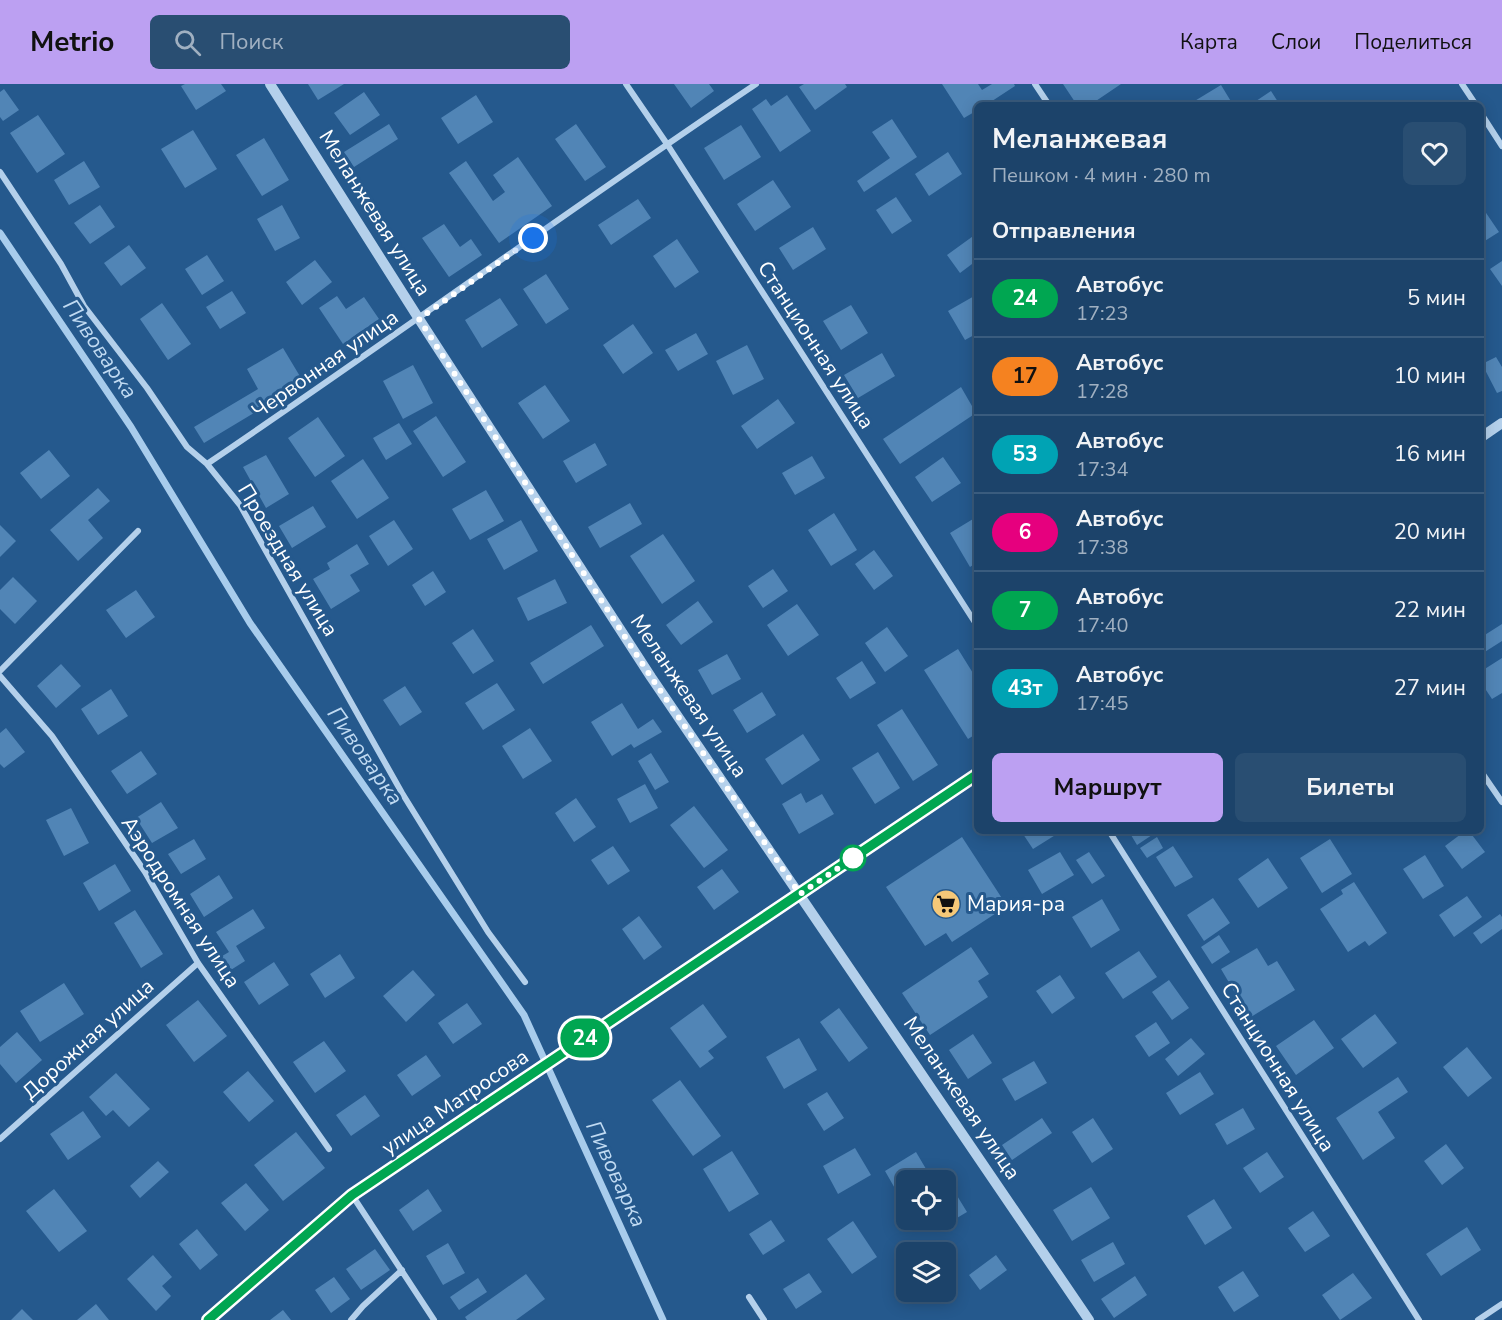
<!DOCTYPE html>
<html lang="ru">
<head>
<meta charset="utf-8">
<style>
	body { margin:0; font-family:"Nunito Sans",sans-serif; background:#294e72; color:#f1f3f6; height:100vh; display:flex; flex-direction:column; font-size:22px; white-space:nowrap }
	* { box-sizing:border-box; margin:0 }
	p { font-size:20px; color:#a0b0c1 }
	.icon { flex:none; width:33px; height:33px; fill:none; stroke:currentColor; stroke-width:2; stroke-linecap:round; stroke-linejoin:round }
	.map { position:relative; flex:1; overflow:hidden }
	.sheet { position:absolute; left:974px; top:18px; width:510px; height:732px; display:flex; flex-direction:column; background:#1c436a; border-radius:9px; box-shadow:0 3px 15px #0003,0 0 0 2px #3a5c7e }
	.sheet>* { flex:none }
	.badge { padding:0 12px; border-radius:20px; font-size:21px; line-height:39px }
	.controls { position:absolute; left:896px; top:1086px; display:grid; gap:12px }
	.controls a { display:grid; place-items:center; width:60px; height:60px; border-radius:9px; background:#1c436a; box-shadow:0 3px 15px #0003,0 0 0 2px #3a5c7e; font-size:30px }
	.you { position:absolute; width:30px; height:30px; margin:-15px; border:4px solid #fff; border-radius:50%; background:#1a73e8; box-shadow:0 0 0 9px #1a73e833 }
	.map>.badge { position:absolute; translate:-50% -50%; box-shadow:0 0 0 3px #fff }
	h2 { padding:0 18px; font-size:22px; line-height:54px }
	.round { display:grid; place-items:center; flex:none; width:63px; height:63px; border-radius:9px; background:#294e72 }
	.overview { display:flex; align-items:center; justify-content:space-between; height:102px; padding:0 18px }
	h1 { font-size:28px; font-weight:700; line-height:45px }
	.action { display:flex; gap:12px; margin-top:auto; padding:12px 18px }
	.action a { flex:1; height:69px; border-radius:9px; background:#bca0f2; color:#111; font-size:24px; font-weight:700; line-height:69px; text-align:center }
	.action a+a { background:#294e72; color:#f1f3f6 }
	ul { padding:0; list-style:none }
	li { display:flex; align-items:center; gap:18px; height:78px; padding:0 18px; border-top:2px solid #3a5c7e }
	li div { flex:1 }
	li b { display:block; font-size:22px }
	li em { font-style:normal }
	li .badge { min-width:66px; font-weight:700; text-align:center }
	header { display:flex; align-items:center; gap:36px; box-sizing:border-box; height:84px; padding:0 30px; background:#bca0f2; color:#111 }
	header strong { font-size:28px }
	nav { display:flex; gap:33px; margin-inline-start:auto; font-size:21px }
	.search { width:420px; height:54px; background:#294e72; display:flex; align-items:center; gap:15px; box-sizing:border-box; padding:0 21px; border-radius:9px; color:#a0b0c1; font-size:22px }
	.map>svg:first-child { display:block }
</style>
</head>
<body>
<header>
<strong>Metrio</strong>
<div class="search"><svg class="icon" aria-label="search" viewBox="0 0 24 24"><circle cx="10" cy="10" r="6"/><path d="M15 15l6 6"/></svg>Поиск</div>
<nav><a>Карта</a><a>Слои</a><a>Поделиться</a></nav>
</header>
<div class="map">
<svg width="1502" height="1236" viewBox="0 0 1502 1236">
	<rect width="100%" height="100%" fill="#25598d"/>
	<g fill="none" stroke-linecap="round" stroke-linejoin="round">
		<!-- stream -->
		<path stroke="#a8ccec" stroke-width="7" d="M0,149l131,194 119,196 274,392 139,305"/>
	</g>
	<!-- building -->
	<path fill="#5185b6" d="M185,0h36l5,7 -30,19 -15,-24z
		M308,0h36l-26,16z
		M674,0h35l5,7 -23,17z
		M804,0h41l2,3 -32,23 -16,-23z
		M942,0h36l4,6 10,-6h22l1,2 -29,19h-10v6l-12,7z
		M1063,0h58l-31,21h-13z
		M1221,1l11,18 -3,2h-41z
		M4,5l15,21 -16,11 -3,-4v-25z
		M1271,7l9,14h-30z
		M364,8l16,23 -30,20 -16,-22z
		M476,11l17,27 -35,22 -17,-26z
		M787,11l24,36 -31,21 -28,-43 14,-10 5,7z
		M38,31l27,39 -28,19 -27,-40z
		M892,35l25,38 -53,35 -7,-11 33,-23 -18,-26z
		M389,40l9,15 -44,28 -10,-15z
		M576,40l30,43 -21,14 -30,-42z
		M741,41l20,32 -37,23 -20,-32z
		M193,46l24,39 -32,19 -24,-39z
		M264,54l25,42 -27,16 -26,-41z
		M948,68l14,22 -33,22 -14,-22z
		M518,73l34,49 -53,37 -50,-70 17,-12 27,40 12,-9 -12,-17z
		M84,77l16,26 -31,18 -15,-25z
		M773,96l18,27 -36,24 -18,-27z
		M896,113l16,24 -20,13 -16,-24z
		M638,115l13,19 -40,27 -13,-20z
		M1480,120l19,28 -19,12z
		M100,121l15,22 -25,17 -16,-21z
		M282,121l18,33 -25,13 -18,-32z
		M444,140l16,23 11,-8 11,16 -33,22 -27,-39z
		M813,143l13,22 -33,21 -14,-22z
		M976,150v27l-16,12 -13,-18z
		M677,155l22,33 -24,16 -22,-32z
		M129,161l17,23 -25,18 -17,-23z
		M207,171l17,26 -22,14 -17,-26z
		M315,176l17,22 -30,23 -16,-23z
		M1502,177v25l-12,-17z
		M546,190l23,35 -23,15 -23,-35z
		M232,207l14,22 -26,16 -14,-22z
		M976,211v39l-11,6 -17,-29z
		M337,212l9,13 18,-12 15,22 -36,25 -24,-36z
		M500,214l18,27 -36,23 -17,-28z
		M162,219l29,41 -23,16 -28,-41z
		M851,221l17,28 -27,17 -18,-29z
		M633,240l20,29 -30,21 -20,-29z
		M696,249l12,21 -30,17 -13,-21z
		M747,261l17,34 -31,16 -17,-34z
		M283,264l21,35 -100,60 -10,-16 64,-38 -11,-20z
		M882,269l13,23 -37,22 -14,-23z
		M1496,273l6,10v24l-5,2 -15,-29z
		M413,281l20,38 -30,16 -20,-38z
		M545,301l25,36 -27,18 -25,-36z
		M961,303l15,26 -76,51 -17,-25z
		M778,315l17,24 -38,26 -16,-23z
		M436,332l30,46 -23,15 -30,-46z
		M318,333l27,39 -30,21 -27,-39z
		M399,339l13,21 -26,16 -13,-22z
		M595,359l12,22 -31,18 -13,-22z
		M49,366l21,26 -29,23 -21,-26z
		M266,371l23,39 -23,14 -23,-41z
		M812,372l13,22 -30,17 -13,-22z
		M943,373l18,26 -29,19 -17,-25z
		M363,375l26,39 -32,21 -26,-38z
		M98,404l12,13 -22,19 15,18 -25,23 -28,-31z
		M486,406l18,31 -34,19 -18,-31z
		M630,419l12,21 -42,24 -12,-21z
		M313,422l13,21 -34,21 -13,-22z
		M834,429l23,37 -26,16 -23,-36z
		M973,435l3,6v38l-6,4 -20,-34z
		M394,436l19,29 -25,17 -19,-30z
		M521,436l17,31 -34,19 -17,-31z
		M0,441l16,16 -16,16z
		M663,450l32,47 -33,23 -32,-48z
		M357,460l12,20 -19,11 10,16 -29,18 -18,-30 17,-10 -3,-6z
		M874,466l19,26 -19,14 -19,-26z
		M773,485l15,22 -25,17 -15,-22z
		M433,487l13,21 -21,14 -13,-21z
		M13,493l24,24 -22,23 -15,-15v-19z
		M555,495l12,24 -39,18 -11,-23z
		M136,506l19,27 -29,21 -20,-28z
		M698,517l15,21 -32,23 -15,-20z
		M797,520l22,31 -31,21 -21,-31z
		M1502,540v17l-22,14v-17z
		M591,541l13,21 -61,38 -13,-21z
		M887,543l21,29 -23,16 -20,-29z
		M473,545l21,32 -21,13 -21,-31z
		M958,565l18,29v56l-8,5 -44,-69z
		M727,570l14,25 -29,16 -14,-25z
		M1502,574v35l-10,6 -12,-18v-9z
		M862,577l14,22 -26,16 -14,-21z
		M61,580l20,22 -25,22 -19,-22z
		M497,599l18,27 -32,20 -18,-27z
		M405,602l17,26 -22,14 -17,-26z
		M111,605l17,27 -30,19 -17,-26z
		M762,608l14,23 -29,18 -14,-23z
		M622,619l16,26 15,-10 9,13 -28,16 -3,-4 -19,12 -21,-34z
		M902,625l36,56 -25,16 -36,-56z
		M6,644l19,24 -21,16 -4,-4v-31z
		M530,644l22,33 -29,18 -21,-33z
		M803,650l17,26 -38,25 -17,-26z
		M141,667l16,23 -30,20 -16,-23z
		M878,668l22,36 -25,16 -23,-36z
		M651,669l18,29 -14,8 -17,-29z
		M645,700l13,24 -28,15 -13,-24z
		M801,709l5,10 16,-9 12,20 -35,20 -17,-30z
		M576,714l20,29 -22,15 -19,-29z
		M161,718l17,26 -26,15 -16,-25z
		M694,722l34,44 -24,18 -34,-43z
		M71,724l18,35 -25,13 -18,-36z
		M1021,747h34l2,3 -24,15z
		M1138,747h16l1,2 -18,12 -6,-10z
		M1465,747h4l16,21 -23,17 -17,-23z
		M962,753l45,69 -55,36 -6,-9 -21,13 -39,-59z
		M1157,753l6,11 -16,10 -7,-10z
		M194,755l12,20 -25,15 -13,-20z
		M1330,755l22,35 -30,19 -22,-35z
		M613,762l17,25 -22,14 -17,-25z
		M1173,762l20,31 -18,10 -19,-30z
		M1060,768l14,23 -32,19 -14,-24z
		M1089,768l16,24 -13,8 -16,-24z
		M1425,771l19,31 -21,13 -20,-30z
		M1268,774l20,30 -30,20 -20,-29z
		M115,780l16,27 -32,20 -16,-28z
		M722,785l17,23 -25,18 -17,-23z
		M219,791l14,23 -29,19 -14,-23z
		M1354,798l33,51 -18,13 -4,-5 -17,11 -28,-43 23,-15 -2,-4z
		M1467,812l15,21 -28,20 -15,-22z
		M1213,814l17,25 -26,18 -17,-26z
		M1102,815l18,31 -29,18 -19,-31z
		M253,825l12,19 -29,18 9,15 -19,12 -9,-14 12,-7 -13,-20z
		M135,826l28,44 -22,14 -27,-45z
		M1500,830l2,3v12l-21,15 -8,-11z
		M639,832l23,31 -18,13 -22,-31z
		M1219,851l11,17 -18,12 -11,-17z
		M971,863l18,27 -11,7 10,16 -58,38 -28,-42z
		M1257,864l11,18 9,-5 18,29 -49,30 -9,-15 4,-2 -20,-34z
		M1139,867l18,26 -34,22 -18,-26z
		M340,870l15,24 -30,20 -15,-24z
		M274,878l15,23 -30,20 -15,-23z
		M413,886l22,25 -29,27 -23,-26z
		M1060,891l15,23 -23,16 -16,-23z
		M1169,896l20,28 -17,12 -20,-28z
		M64,899l20,31 -44,28 -20,-31z
		M198,916l29,36 -33,26 -28,-37z
		M467,919l15,21 -29,20 -15,-21z
		M703,920l24,33 -19,14 6,7 -14,10 -30,-40z
		M839,924l29,40 -19,14 -29,-40z
		M1375,930l22,29 -34,25 -22,-29z
		M1314,936l20,28 -38,27 -20,-29z
		M1156,938l14,21 -21,14 -14,-21z
		M17,948l25,28 -26,23 -16,-19v-17z
		M973,950l19,29 -24,16 -19,-29z
		M799,954l18,32 -33,19 -18,-32z
		M1191,954l14,16 -27,22 -13,-17z
		M324,957l22,30 -31,22 -22,-31z
		M1467,963l25,31 -24,19 -25,-30z
		M426,971l15,21 -29,20 -15,-21z
		M1034,977l13,22 -32,18 -13,-22z
		M248,987l26,30 -25,21 -26,-30z
		M1200,988l14,22 -34,21 -14,-22z
		M116,989l34,36 -21,18 -16,-17 -7,6 -17,-19z
		M1398,993l10,15 -30,20 17,26 -32,22 -27,-42z
		M680,996l41,56 -28,20 -41,-56z
		M827,1008l17,26 -20,13 -17,-27z
		M365,1011l15,21 -29,20 -15,-21z
		M1243,1024l12,21 -28,16 -12,-21z
		M83,1027l18,26 -33,23 -18,-26z
		M1042,1034l10,15 -40,27 -10,-15z
		M1093,1034l20,31 -21,14 -20,-31z
		M296,1048l29,36 -42,33 -29,-36z
		M1446,1060l18,24 -22,17 -18,-24z
		M855,1064l16,27 -33,19 -15,-28z
		M732,1067l27,43 -30,18 -26,-43z
		M916,1068l13,22 -11,6h-12v7l-9,5 -12,-21z
		M1267,1068l17,25 -24,16 -17,-25z
		M158,1077l11,11 -29,26 -10,-12z
		M948,1097l19,31 -22,13 -3,-5h3v-37z
		M246,1099l23,27 -24,21 -24,-28z
		M1091,1103l19,31 -38,23 -19,-31z
		M54,1105l33,42 -28,21 -33,-41z
		M428,1105l14,22 -29,20 -14,-21z
		M1214,1115l18,29 -27,17 -18,-29z
		M1313,1127l17,25 -25,16 -17,-24z
		M771,1136l14,21 -22,14 -14,-21z
		M853,1137l24,36 -25,17 -25,-35z
		M1467,1143l14,23 -40,26 -15,-22z
		M197,1145l21,26 -18,15 -21,-26z
		M1113,1158l12,22 -31,18 -13,-22z
		M448,1159l17,30 -22,12 -17,-29z
		M375,1165l15,21 -29,20 -15,-21z
		M153,1171l19,22 -10,9 9,10 -15,15 -29,-32z
		M996,1171l11,15 -27,20 -11,-15z
		M1243,1187l16,25 -25,16 -16,-25z
		M809,1189l13,19 -26,17 -13,-20z
		M1353,1189l19,25 -32,22 -18,-25z
		M526,1190l19,25 -29,21h-49l-2,-3z
		M1135,1192l12,19 -33,23 -13,-19z
		M334,1193l16,22 -19,14 -16,-23z
		M478,1194l9,14 -28,18 -9,-13z
		M96,1220l13,16h-32z
		M22,1225l11,11h-22z
		M283,1226l8,10h-21z"/>
	<g fill="none" stroke-linecap="round" stroke-linejoin="round">
		<!-- minor -->
		<path stroke="#b4d0eb" stroke-width="6" d="M626,0l41,60 309,480
			M1035,0l14,21
			M1462,0l14,21
			M1480,28l22,34
			M0,88l61,92 23,42 63,82 40,59 20,17 33,41 162,288 86,139 37,50
			M207,380c185,-125 364,-256 549,-380
			M0,587l138,-140
			M0,592l52,60 93,136 53,91 131,186
			M1480,686l22,32
			M1109,747l310,489
			M0,1055l198,-176
			M352,1111l82,125
			M749,1213l15,23
			M351,1236l12,-14 39,-36
			M1478,1236l24,-16"/>
		<!-- tertiary -->
		<path stroke="#b4d0eb" stroke-width="10" d="M270,0l149,235 232,358 438,643
			M1480,354l22,-15
			M208,1236l144,-125 624,-420"/>
	</g>
	<g fill="none" stroke-linecap="round" stroke-linejoin="round">
		<!-- line casing -->
		<g stroke="#fff" stroke-width="14">
			<path id="line" d="M208,1236l144,-125 624,-420"/>
		</g>
		<!-- line -->
		<use href="#line" stroke="#00a651" stroke-width="9"/>
		<!-- walk -->
		<path stroke="#fff" stroke-width="6" stroke-dasharray="0 10.8" d="M533,154l-114,81 232,358 149,217 53,-36"/>
	</g>
	<!-- icons -->
	<defs>
		<g id="supermarket-disc" transform="scale(1.5)"><circle r="9.5" fill="#f5c878" stroke="#25598d"/><path d="M-6-5.5h2.5l.6 2H6L4.5 2H-2.5L-4.4-4H-6ZM-1.5 3.2a1.3 1.3 0 1 0 .1 0ZM3 3.2a1.3 1.3 0 1 0 .1 0Z" fill="#111"/></g>
	</defs>
	<g fill-rule="evenodd">
		<use href="#supermarket-disc" x="946" y="820"/>
	</g>
	<!-- markers -->
	<circle fill="#fff" stroke="#00a651" stroke-width="3" cx="853" cy="774" r="12"/>
	<g text-anchor="middle" dominant-baseline="central" stroke-width="6" stroke-linejoin="round" paint-order="stroke">
		<!-- street labels -->
		<g font-size="21" fill="#fff" stroke="#25598d">
			<text transform="translate(375 129) rotate(58)">Меланжевая улица</text>
			<text transform="translate(816 261) rotate(57)">Станционная улица</text>
			<text transform="translate(325 280) rotate(-35)">Червонная улица</text>
			<text transform="translate(288 476) rotate(59)">Проездная улица</text>
			<text transform="translate(689 612) rotate(56)">Меланжевая улица</text>
			<text transform="translate(181 818) rotate(57)">Аэродромная улица</text>
			<text transform="translate(88 955) rotate(-42)">Дорожная улица</text>
			<text transform="translate(1278 983) rotate(58)">Станционная улица</text>
			<text transform="translate(962 1014) rotate(56)">Меланжевая улица</text>
			<text transform="translate(455 1018) rotate(-34)">улица Матросова</text>
		</g>
		<!-- poi labels -->
		<g font-size="21" fill="#fff" stroke="#25598d" text-anchor="start">
			<text x="967" y="820">Мария-ра</text>
		</g>
		<!-- water labels -->
		<g font-size="22" font-style="italic" fill="#c0daf2" stroke="#25598d">
			<text transform="translate(100 265) rotate(56)">Пивоварка</text>
			<text transform="translate(365 672) rotate(55)">Пивоварка</text>
			<text transform="translate(616 1090) rotate(65)">Пивоварка</text>
		</g>
	</g>
</svg>
<div class="controls">
<a><svg class="icon" aria-label="locate" viewBox="0 0 24 24"><circle cx="12" cy="12" r="6"/><path d="M12 2v4M12 18v4M2 12h4M18 12h4"/></svg></a>
<a><svg class="icon" aria-label="layers" viewBox="0 0 24 24"><path d="M12 4l9 5-9 5-9-5zM3 14l9 5 9-5"/></svg></a>
</div>
<div class="you" style="left:533px;top:154px"></div>
<b class="badge" style="left:585px;top:954px;background:#00a651;color:#fff">24</b>
<section class="sheet">
<div class="overview"><div><h1>Меланжевая</h1><p>Пешком · 4 мин · 280 m</p></div><a class="round"><svg class="icon" aria-label="heart" viewBox="0 0 24 24"><path d="M12 20l-8-8c-3-5 5-10 8-4 3-6 11-1 8 4z"/></svg></a></div>
<h2>Отправления</h2>
<ul>
<li><span class="badge" style="background:#00a651;color:#fff">24</span><div><b>Автобус</b><p>17:23</p></div><em>5 мин</em></li>
<li><span class="badge" style="background:#f58220;color:#111">17</span><div><b>Автобус</b><p>17:28</p></div><em>10 мин</em></li>
<li><span class="badge" style="background:#00a3b4;color:#fff">53</span><div><b>Автобус</b><p>17:34</p></div><em>16 мин</em></li>
<li><span class="badge" style="background:#e6007e;color:#fff">6</span><div><b>Автобус</b><p>17:38</p></div><em>20 мин</em></li>
<li><span class="badge" style="background:#00a651;color:#fff">7</span><div><b>Автобус</b><p>17:40</p></div><em>22 мин</em></li>
<li><span class="badge" style="background:#00a3b4;color:#fff">43т</span><div><b>Автобус</b><p>17:45</p></div><em>27 мин</em></li>
</ul>
<div class="action"><a>Маршрут</a><a>Билеты</a></div>
</section>
</div>
</body>
</html>
